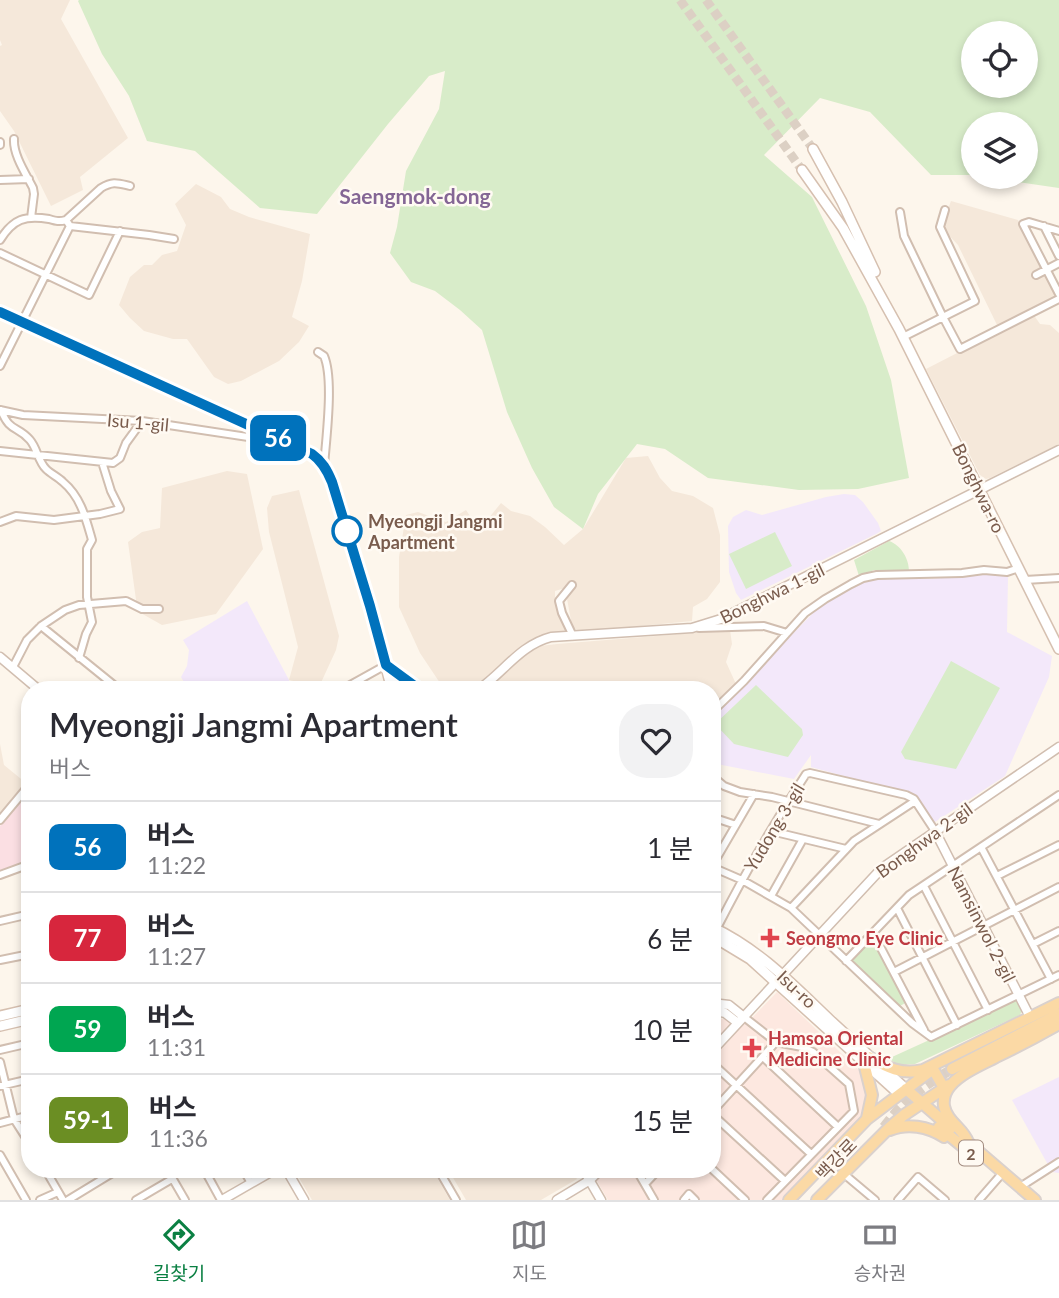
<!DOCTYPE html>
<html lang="ko">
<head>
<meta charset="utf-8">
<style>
	body { margin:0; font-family:Lato,"Noto Sans KR",sans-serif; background:#f2f2f3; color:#2b2b33; height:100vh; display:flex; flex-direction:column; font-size:26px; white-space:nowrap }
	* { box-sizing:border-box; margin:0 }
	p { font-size:23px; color:#7c7c81 }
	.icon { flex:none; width:38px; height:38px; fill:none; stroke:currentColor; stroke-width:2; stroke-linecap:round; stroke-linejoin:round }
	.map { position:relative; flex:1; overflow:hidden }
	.details { position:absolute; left:21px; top:681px; width:700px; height:497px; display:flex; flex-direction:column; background:#fff; border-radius:28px; box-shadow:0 4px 10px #0003 }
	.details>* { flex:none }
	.badge { padding:0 14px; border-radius:10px; font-size:24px; line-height:46px }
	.tools { position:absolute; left:961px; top:21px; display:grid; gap:14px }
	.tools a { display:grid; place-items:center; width:77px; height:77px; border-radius:50%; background:#fff; box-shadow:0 4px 10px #0003; font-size:35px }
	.map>.badge { position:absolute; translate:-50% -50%; box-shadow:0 0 0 4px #fff }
	.round { display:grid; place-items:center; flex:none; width:74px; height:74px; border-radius:28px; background:#f2f2f3 }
	.summary { display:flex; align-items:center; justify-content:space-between; height:119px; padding:0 28px }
	h1 { font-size:33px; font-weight:600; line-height:52px }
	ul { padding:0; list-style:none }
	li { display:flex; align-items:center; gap:21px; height:91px; padding:0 28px; border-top:2px solid #e1e1e2 }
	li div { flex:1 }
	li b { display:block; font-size:26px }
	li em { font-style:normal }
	li .badge { min-width:77px; font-weight:700; text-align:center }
	.tabs { display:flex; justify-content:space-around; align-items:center; height:98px; border-top:2px solid #e1e1e2; background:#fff; font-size:19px; color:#7c7c81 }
	.tabs a { display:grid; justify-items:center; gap:4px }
	.tabs .current { color:#0b8043 }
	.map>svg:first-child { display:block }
</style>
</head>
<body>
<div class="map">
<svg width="1059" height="1200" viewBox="0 0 1059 1200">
	<rect width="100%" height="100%" fill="#fdf6ec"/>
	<!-- residential -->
	<path fill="#f5e8da" d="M0,0h70l-9,19 67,119 -48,39 3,13 -32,16 -37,-75 -14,-20v-65l2,-1 -2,-5z
		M196,184l25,13 9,12 19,8 61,17 -8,47 -10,36 17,9 -10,16 -20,19 -38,20 -13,3 -14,-7 -27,-38h-14l-29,-8 -14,-13 -11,-13 11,-28 14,-12h8l10,-10 15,-4 9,-26 -11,-21z
		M951,201l67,19 39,78 -59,29 -40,-82 -14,-15 1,-13z
		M1033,314l7,10 10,1 9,8v111l-69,34 -4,1 -6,-4 -54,-106z
		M648,456l12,22 12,13 21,5 20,12 7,27v47l-13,17 -14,8 -1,14 -113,11 -7,-6 -7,-38 -10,3v12l12,31 -27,3 -12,6 -47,39 -29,3 -12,-2 -20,-30 -21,-46v-50l7,-42 12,-3 28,10 20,-12 10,15 12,-6 13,-16 10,8 19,5 15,11 19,18 19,-16 43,-71z
		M227,471l20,3 16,75 -47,65 -54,11 -23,-13 -2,-5 -9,-65 14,-10 18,-4 2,-40z
		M299,490l40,146 -3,14 -17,37 -30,-7 9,-33 -29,-115 -2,-24 5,-12z
		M730,630l2,14 -6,18 10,22 -24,24v-18h-224l29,-29 23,-15 17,-2z
		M0,744l4,21 22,18 -14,15 -12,17z
		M296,1169h136l18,31h-138l-17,-29z
		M448,1169h123l6,10 -36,21h-75z"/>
	<!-- commercial -->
	<path fill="#fde8e0" d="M777,992l85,81 6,13 -4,31 -81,83h-175l-18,-31h122v-152l35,6z"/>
	<!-- education -->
	<path fill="#f3e8fa" d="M844,494l11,1 8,7 15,21 3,8 -5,3 -135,66 -5,-7 -7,-21 -1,-46 5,-9 13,-7 16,5 64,-18z
		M998,574l10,3 -1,55 45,24 -3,21 -44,99 -70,46 -19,-26 -105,-29v-12l-17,24 -82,-16v-46l104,-107 39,-25 22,-6h51z
		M247,601l42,79 1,9h-102l-7,-12 6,-11 2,-16 -6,-10z
		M1059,1077v96l-7,-1 -40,-72z"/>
	<!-- medical -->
	<path fill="#fbdfe3" d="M30,792v69l-30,11v-46z"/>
	<!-- green -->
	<path fill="#d8ecc9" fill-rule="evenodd" d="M79,0h980v188l-76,-11h43v-53h-53v51h-42l-61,-63 -50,-14 -56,57 48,42 54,109 25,74 18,98 -51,11 -59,1 -91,-12 -43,-29 -28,-5 -39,50 -15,35 -29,-22 -22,-39 -25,-56 -25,-82 -22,-20 -25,-19 -24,-9 -21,-29 7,-26 9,-56 33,-62 6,-38 -16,5 -41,48 -71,90 -57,-6 -65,-57 -48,-10 -18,-45 -27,-42 -24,-53zM973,33h53v53h-53z
		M775,532l17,34 -46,23 -17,-35z
		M889,541c12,4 20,18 20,30l-35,-1 -15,6 -5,-16z
		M951,661l49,27 -44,81 -51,-10 -4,-7z
		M756,685l46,44 1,6 -15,22 -54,-13 -19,-20z
		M873,938l34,64 -7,4 -50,-45z
		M1017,1000l5,10 -2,5 -105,49 -17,1 -11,-8h5z"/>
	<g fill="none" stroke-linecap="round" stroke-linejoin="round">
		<!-- secondary-tunnel -->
		<path stroke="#dcd0c4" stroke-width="9" stroke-dasharray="9 4.5" stroke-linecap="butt" d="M680,0l122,170
			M706,0l107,149"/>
		<!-- primary-tunnel -->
		<path stroke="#dcd0c4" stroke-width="10" stroke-dasharray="10 5" stroke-linecap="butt" d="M884,1127c21,-28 38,-40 68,-58"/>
		<!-- minor casing -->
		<g stroke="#d1beb0" stroke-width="10">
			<path id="minor" d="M14,139c-1,16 12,35 19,49l1,6 -3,24
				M0,142v3
				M0,180l29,-1
				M900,212l4,24 39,81 32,-16 -35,-74 5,-17
				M66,220l35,-32c12,-7 16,-5 29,-2
				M1044,226l15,30
				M1059,231l-30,-9 -6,2 36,70
				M0,240c13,-21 25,-25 49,-21 7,2 10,3 17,1l4,6
				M0,253l89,42 31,-64
				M1036,275l23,-12
				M903,337l40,-20 17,32 99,-50
				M318,352l6,4c10,23 2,83 0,110
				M0,366l70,-140 79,9 25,4
				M0,410l23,5 119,6 119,18 12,-2
				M1,410c9,23 16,15 29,30 7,8 8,21 16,29 5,5 12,8 17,13 18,15 23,37 29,58l-5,9v48l5,25 -6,12 -7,24
				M0,451l113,12 7,-5 6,-15 16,-22
				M0,522l16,-6 38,4 46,-6 20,-5 -9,-18 -9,-29
				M1025,580l34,-2
				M572,585l-13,16 3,12 11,23
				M41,626l24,-16 14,-5 47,-4 16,8h17
				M699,628l65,-2 23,7
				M13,667l14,-27 14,-14 79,64
				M341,690l45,-25
				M712,712l32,-31 61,-68 20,-14 26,-15 12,-6 14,-3 85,-2 22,-3 23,2 12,-4
				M712,773l5,7 7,6 16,6 32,5 107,27
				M712,817l24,8
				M0,820l30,-36
				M771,831l75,18
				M981,847l70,132
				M712,866l42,-72
				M712,867l30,13 49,28 121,115 19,14
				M0,875l30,-11
				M997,876l62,-31
				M924,886l64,124
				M771,896l32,-57
				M791,908l63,-67 61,-40
				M897,908l60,117
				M0,921l30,-7
				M716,930c27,-53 57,-106 90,-156l4,-1 96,22 8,4 21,32
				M873,933l51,97
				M1033,944l26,-13
				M0,960l30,-6
				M846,961l63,-66 150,-100
				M894,972l165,-85
				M931,1037l128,-62
				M0,1050l30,-7
				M763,1057l74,69
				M0,1062l14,57 16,25
				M712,1063l99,91
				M0,1086l30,-7
				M712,1112l64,-70 -32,-25
				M712,1114l73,67
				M0,1123l30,-8
				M0,1155l26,45
				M45,1169l18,31
				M167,1169l18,31
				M204,1169l17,31
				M243,1169l8,14
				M438,1169l18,31
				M636,1169l18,31
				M712,1169l33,31
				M844,1174l31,26
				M645,1184l14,-15
				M1020,1187l39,-25
				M40,1200l18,-8
				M68,1200l51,-31
				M136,1200l36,-21
				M684,1200l5,-6 6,6
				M767,1200l87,-89 -5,-27 -36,-32 -11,-5 -26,-5
				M898,1200l20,-23 27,23
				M979,1200l20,-23"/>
		</g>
		<!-- tertiary casing -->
		<g stroke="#d1beb0" stroke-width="11">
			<path id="tertiary" d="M0,657l39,33
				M386,665l34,25
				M478,690c25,-17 42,-45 73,-53l141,-9 29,-9 338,-169
				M935,831l95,186
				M712,1003l17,2 15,12
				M712,1010l13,3 13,10
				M712,1051l170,-183 177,-121
				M286,1169l18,31
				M583,1169l18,31
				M222,1200l54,-31
				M557,1200l33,-20 11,-11"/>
		</g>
		<!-- secondary casing -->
		<g stroke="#d6c0b0" stroke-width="12">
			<path id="secondary" d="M813,149l29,53 33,70
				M802,170l41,58 56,101 160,320
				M0,312l207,93 105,49c10,7 15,16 20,28l38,124 22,84
				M712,927c47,22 81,58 118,93 25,23 50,46 76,69
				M712,936l38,23 149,135
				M0,1016l30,-7
				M0,1026l30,-7"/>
		</g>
		<!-- primary casing -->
		<g stroke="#dad1cd" stroke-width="14">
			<path id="primary" d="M869,1057c19,11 32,18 54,13l136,-67
				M864,1063l8,32 -5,23
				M933,1069l11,19
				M952,1069l107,-55
				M906,1089l45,39
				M939,1127l28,23
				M890,1130c17,-7 38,-4 54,7
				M964,1139l71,61
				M968,1142c-5,-14 -21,-20 -24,-36 -1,-7 1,-14 6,-20 11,-13 31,-21 46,-29 21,-10 42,-21 63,-33
				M789,1200l78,-81 62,-47
				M817,1200l73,-73 14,-12 45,-30"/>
		</g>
		<!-- minor -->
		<use href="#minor" stroke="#fff" stroke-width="6"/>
		<!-- tertiary -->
		<use href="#tertiary" stroke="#fff" stroke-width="8"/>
		<!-- secondary -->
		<use href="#secondary" stroke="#fff" stroke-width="9"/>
		<!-- primary -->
		<use href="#primary" stroke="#fbd9a5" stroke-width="10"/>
	</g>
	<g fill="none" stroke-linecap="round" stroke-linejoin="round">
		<!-- line casing -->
		<g stroke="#fff" stroke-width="16">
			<path id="line" d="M0,312l312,142c10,7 15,16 20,28l38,124 16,59 34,25"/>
		</g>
		<!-- line -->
		<use href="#line" stroke="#0072bc" stroke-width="10"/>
	</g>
	<!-- markers -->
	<circle fill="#fff" stroke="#0072bc" stroke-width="3.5" cx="347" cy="531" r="14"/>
	<g fill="#e0444e" stroke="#fffaf3" stroke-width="2.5">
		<path d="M766.5 927.5h7v7h7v7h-7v7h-7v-7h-7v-7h7z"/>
		<path d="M748.5 1037.5h7v7h7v7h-7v7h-7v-7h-7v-7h7z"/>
	</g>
	<g text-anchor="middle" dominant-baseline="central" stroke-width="5" stroke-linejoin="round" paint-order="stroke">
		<!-- shield labels -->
		<rect fill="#fffaf3" stroke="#a28b7f" stroke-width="2" x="959" y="1140.5" width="24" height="25" rx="5"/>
		<g font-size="16" font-weight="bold" fill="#7a5c4d">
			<text x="971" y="1153">2</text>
		</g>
		<!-- street labels -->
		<g font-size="18" fill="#7a5c4d" stroke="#fffaf3">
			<text transform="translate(138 422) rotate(5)">Isu 1-gil</text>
			<text transform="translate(979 488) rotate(64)">Bonghwa-ro</text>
			<text transform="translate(772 593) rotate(-26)">Bonghwa 1-gil</text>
			<text transform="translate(774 827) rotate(-59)">Yudong 3-gil</text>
			<text transform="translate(924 840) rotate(-36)">Bonghwa 2-gil</text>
			<text transform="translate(982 924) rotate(63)">Namsinwol 2-gil</text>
			<text transform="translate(797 989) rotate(43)">Isu-ro</text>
			<text transform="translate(836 1159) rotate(-46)">백강로</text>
		</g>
		<!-- stop labels -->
		<g font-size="18" font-weight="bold" fill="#7a5c4d" stroke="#fffaf3" text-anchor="start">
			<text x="368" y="521">Myeongji Jangmi<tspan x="368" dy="21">Apartment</tspan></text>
		</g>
		<!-- health labels -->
		<g font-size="18" font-weight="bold" fill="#be3a42" stroke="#fffaf3" text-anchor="start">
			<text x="786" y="938">Seongmo Eye Clinic</text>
			<text x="768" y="1038">Hamsoa Oriental<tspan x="768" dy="21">Medicine Clinic</tspan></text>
		</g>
		<!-- quarter labels -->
		<g font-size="21" font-weight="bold" fill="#846695" stroke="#fffaf3">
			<text x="415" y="195">Saengmok-dong</text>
		</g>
	</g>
</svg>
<div class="tools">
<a><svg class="icon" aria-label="locate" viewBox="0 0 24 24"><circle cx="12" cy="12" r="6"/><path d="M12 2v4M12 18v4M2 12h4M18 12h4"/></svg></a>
<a><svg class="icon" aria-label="layers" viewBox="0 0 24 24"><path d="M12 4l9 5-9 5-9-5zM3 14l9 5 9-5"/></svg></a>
</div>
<b class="badge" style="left:278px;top:438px;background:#0072bc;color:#fff">56</b>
<section class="details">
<div class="summary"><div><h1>Myeongji Jangmi Apartment</h1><p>버스</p></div><a class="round"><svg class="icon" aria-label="heart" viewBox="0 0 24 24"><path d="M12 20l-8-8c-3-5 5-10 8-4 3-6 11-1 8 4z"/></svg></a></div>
<ul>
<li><span class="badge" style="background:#0072bc;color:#fff">56</span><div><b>버스</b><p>11:22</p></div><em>1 분</em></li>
<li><span class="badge" style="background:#d7263d;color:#fff">77</span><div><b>버스</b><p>11:27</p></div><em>6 분</em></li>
<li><span class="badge" style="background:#00a651;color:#fff">59</span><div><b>버스</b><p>11:31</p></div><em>10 분</em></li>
<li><span class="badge" style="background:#6b8e23;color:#fff">59-1</span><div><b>버스</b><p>11:36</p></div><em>15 분</em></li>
</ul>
</section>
</div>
<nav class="tabs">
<a class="current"><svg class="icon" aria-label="directions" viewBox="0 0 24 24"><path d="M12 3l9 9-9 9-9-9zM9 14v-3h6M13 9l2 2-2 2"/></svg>길찾기</a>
<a><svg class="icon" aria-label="map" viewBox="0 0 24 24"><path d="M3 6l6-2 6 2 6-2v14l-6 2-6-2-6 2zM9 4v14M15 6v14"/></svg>지도</a>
<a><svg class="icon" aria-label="tickets" viewBox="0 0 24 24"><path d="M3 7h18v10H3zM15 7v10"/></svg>승차권</a>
</nav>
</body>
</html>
